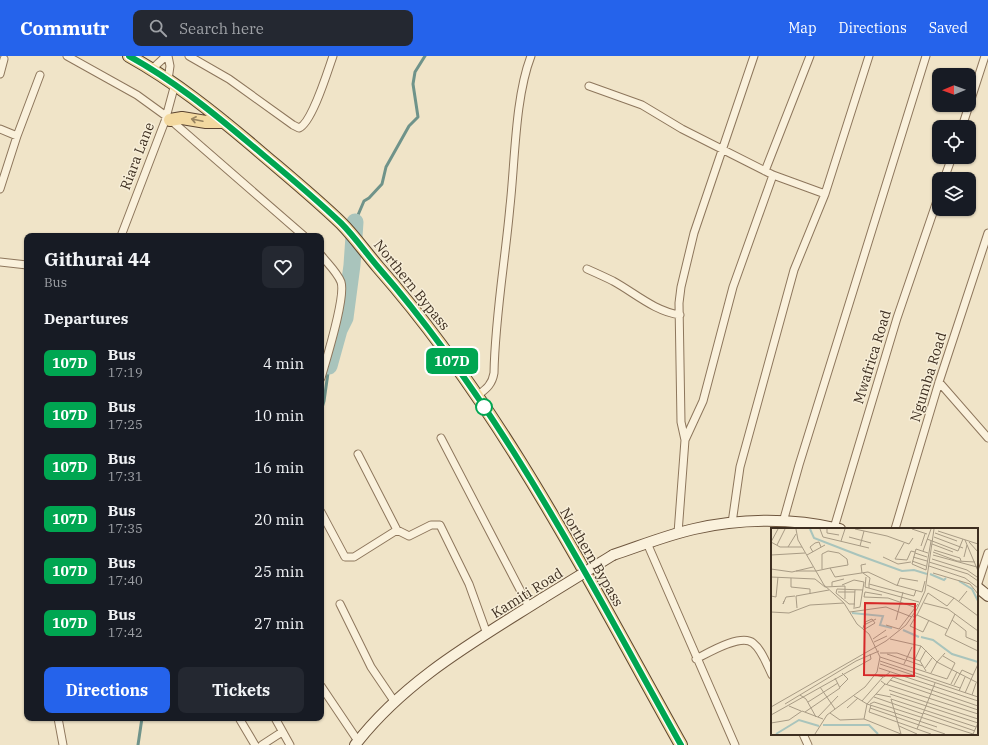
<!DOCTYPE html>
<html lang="en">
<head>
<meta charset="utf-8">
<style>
	body { margin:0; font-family:"IBM Plex Serif",serif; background:#242831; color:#f1f3f6; height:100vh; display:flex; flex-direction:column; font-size:15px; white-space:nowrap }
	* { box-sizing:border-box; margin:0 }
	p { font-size:13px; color:#9ea1a6 }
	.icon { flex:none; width:22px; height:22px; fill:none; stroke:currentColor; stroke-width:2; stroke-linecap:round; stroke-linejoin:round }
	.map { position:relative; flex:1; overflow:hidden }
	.drawer { position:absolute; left:24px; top:177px; width:300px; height:488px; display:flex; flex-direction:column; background:#171b24; border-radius:8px; box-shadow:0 1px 3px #0004 }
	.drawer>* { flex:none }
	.badge { padding:0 8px; border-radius:6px; font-size:14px; line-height:26px }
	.needle { width:26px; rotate:269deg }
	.tools { position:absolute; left:932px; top:12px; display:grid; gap:8px }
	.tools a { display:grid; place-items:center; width:44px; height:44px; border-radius:8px; background:#171b24; box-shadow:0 1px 3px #0004; font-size:20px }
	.map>.badge { position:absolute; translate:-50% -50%; box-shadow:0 0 0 2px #fff }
	h2 { padding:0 20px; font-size:15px; line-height:36px }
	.round { display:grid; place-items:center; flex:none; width:42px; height:42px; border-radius:8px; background:#242831 }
	.head { display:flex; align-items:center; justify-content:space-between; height:68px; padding:0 20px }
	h1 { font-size:19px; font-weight:700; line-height:30px }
	.button { display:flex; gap:8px; margin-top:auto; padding:8px 20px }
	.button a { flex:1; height:46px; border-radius:8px; background:#2563eb; color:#fff; font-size:16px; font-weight:700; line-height:46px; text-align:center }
	.button a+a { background:#242831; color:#f1f3f6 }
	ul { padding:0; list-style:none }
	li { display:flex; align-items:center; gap:12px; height:52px; padding:0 20px }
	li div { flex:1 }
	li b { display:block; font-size:15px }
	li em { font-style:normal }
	li .badge { min-width:44px; font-weight:700; text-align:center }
	header { display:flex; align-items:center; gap:24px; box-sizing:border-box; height:56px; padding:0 20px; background:#2563eb; color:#fff }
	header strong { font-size:19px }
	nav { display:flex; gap:22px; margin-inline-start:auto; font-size:14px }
	.search { width:280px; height:36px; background:#242831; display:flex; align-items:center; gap:10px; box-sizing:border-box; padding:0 14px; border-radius:8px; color:#9ea1a6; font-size:15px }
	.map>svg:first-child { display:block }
</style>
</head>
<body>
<header>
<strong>Commutr</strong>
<div class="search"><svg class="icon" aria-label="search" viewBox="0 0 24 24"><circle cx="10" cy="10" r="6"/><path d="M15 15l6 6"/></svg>Search here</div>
<nav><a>Map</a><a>Directions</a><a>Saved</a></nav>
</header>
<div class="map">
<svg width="988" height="689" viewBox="0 0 988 689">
	<rect width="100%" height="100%" fill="#f0e4c8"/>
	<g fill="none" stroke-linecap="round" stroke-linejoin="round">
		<!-- stream -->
		<path stroke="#6f938a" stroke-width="3" d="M355,166l9,-21 5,-3 13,-14 4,-17 23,-41 9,-9 -5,-33 2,-12 10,-16
			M321,355l3,-10 5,-35
			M138,689l4,-27"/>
		<!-- river -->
		<path stroke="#a9c4bc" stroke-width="17" d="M329,310l10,-36 6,-12 7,-53 3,-43"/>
		<!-- minor casing -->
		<g stroke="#8d765c" stroke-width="9">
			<path id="minor" d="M67,0l70,39 29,21 138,120
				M168,0l2,10 -2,14
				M189,0l40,23 64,46 6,3c13,-5 29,-58 34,-72
				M152,13l14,-13
				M0,18l4,-15
				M589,30l53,19 40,24 91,46 52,19
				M962,71l23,-71
				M0,73l17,7
				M765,115l45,-115
				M944,123l8,-22
				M0,133l17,-53 23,-61
				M121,180l44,-115 10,-37
				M321,199c6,8 16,17 20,27 5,15 -15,78 -20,96
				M0,206l27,3
				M587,213c9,4 18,8 26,12 22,12 41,30 67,34
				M939,326l49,56
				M477,340c9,-7 15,-11 17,-23 1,-56 11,-111 16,-167 5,-44 5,-109 21,-150
				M441,382l88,169
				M685,384l18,-39 30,-114 40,-112
				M358,398l39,76 12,6 22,-11h9l29,59 18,50
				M321,456l24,45h9l43,-27
				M783,466l16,-57 127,-409
				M732,467l8,-56 54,-197 31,-76 44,-138
				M834,472l63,-210 42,-123
				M895,473l44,-147 49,-149
				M678,477l7,-93 -4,-18 -2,-119 2,-16 13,-54 60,-177
				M647,487l88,202
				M977,530l11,-33
				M340,548l31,63 23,34
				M696,603c12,-6 45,-26 57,-16 9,7 14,22 19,32
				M321,630l37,55
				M58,662l5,27
				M239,662l16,27
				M275,662l15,27
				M803,678l5,11
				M262,689l20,-13"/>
		</g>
		<!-- secondary casing -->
		<g stroke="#6f573f" stroke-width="12">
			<path id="secondary" d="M613,499c27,-9 54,-20 81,-26 47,-11 99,-11 146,0
				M977,531l11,9
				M355,689c50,-65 120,-104 188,-147"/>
		</g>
		<!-- primary casing -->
		<g stroke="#5b4430" stroke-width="14">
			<path id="primary" d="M129,0c45,25 85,57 124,90 29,25 60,50 88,77 13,13 25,30 37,44 125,142 211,314 303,478
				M170,64l12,-2 24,4h18"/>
		</g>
		<!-- minor -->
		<use href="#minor" stroke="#faf1dc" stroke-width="7"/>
		<!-- secondary -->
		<use href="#secondary" stroke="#faf1dc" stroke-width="10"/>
		<!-- primary -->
		<use href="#primary" stroke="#f3d9a0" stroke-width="12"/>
		<!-- secondary-bridge casing -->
		<g stroke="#6f573f" stroke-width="12" stroke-linecap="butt">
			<path id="secondary-bridge" d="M543,542l70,-43"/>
		</g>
		<!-- secondary-bridge -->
		<use href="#secondary-bridge" stroke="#faf1dc" stroke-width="10"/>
	</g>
	<!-- one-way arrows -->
	<defs><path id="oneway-shaft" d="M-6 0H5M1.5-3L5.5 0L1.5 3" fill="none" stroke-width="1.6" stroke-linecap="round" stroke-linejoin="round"/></defs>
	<use stroke="#988460" href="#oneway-shaft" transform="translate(197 64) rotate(-168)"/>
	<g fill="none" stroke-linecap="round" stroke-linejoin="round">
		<!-- line casing -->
		<g stroke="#fff" stroke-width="9">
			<path id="line" d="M129,0c44,24 82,55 120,87 31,26 63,52 92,80 13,13 25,30 37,44 125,143 211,314 303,478"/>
		</g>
		<!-- line -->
		<use href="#line" stroke="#00a651" stroke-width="6"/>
	</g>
	<!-- markers -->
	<circle fill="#fff" stroke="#00a651" stroke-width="2" cx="484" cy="351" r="8"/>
	<g text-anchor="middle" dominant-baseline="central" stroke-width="3" stroke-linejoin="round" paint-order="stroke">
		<!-- street labels -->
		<g font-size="14" fill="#3d2e20" stroke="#f7eed8">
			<text transform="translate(137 100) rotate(-69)">Riara Lane</text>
			<text transform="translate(412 229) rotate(51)">Northern Bypass</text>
			<text transform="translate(872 301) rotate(-73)">Mwafrica Road</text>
			<text transform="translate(928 321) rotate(-73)">Ngumba Road</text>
			<text transform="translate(592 501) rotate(60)">Northern Bypass</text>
			<text transform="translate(527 537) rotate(-32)">Kamiti Road</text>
		</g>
	</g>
	<!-- overview -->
	<g transform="translate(771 472)">
		<rect width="207" height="207" fill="#f0e4c8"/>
		<path fill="none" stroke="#a9c4bc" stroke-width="2" d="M39,1l4,9 44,17 44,16 12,-1 13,4M159,46l14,6 2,-2M188,53l13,8 6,12M81,85l31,3 -3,9 12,3M132,102l16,7M150,109l12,3 19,14 26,8M52,197h46l9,9M5,206l23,-14 20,6"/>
		<path fill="none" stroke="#a89b85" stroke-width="1" d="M25,1l2,11 26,45 20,18 13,21 12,10 11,23 -3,15 -12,15 -38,28 -12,19M49,1l3,8 46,11M56,1v4l12,2M84,1l32,7 22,8 4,-6M141,1l15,5M167,3l40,13M164,5l22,8M78,9l22,6M163,9l29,11M156,11l31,12 5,-12M194,12l13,31M70,13l4,-12M0,14l9,5h22M0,14l7,-13M198,14l9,10M133,15l-9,16 12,1 4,-9 4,1M161,16l21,8M6,17l8,-16M89,18l4,-15M150,18l4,-12M17,19l8,-13M163,22l26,8 1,3M152,23l8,-22M42,24l-3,-5 5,-4 4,-1 2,5M162,24l24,9 18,1M144,25l12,4M157,25l-12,-4 -4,15 14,6 5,-29M0,27l34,-2M36,27l18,-10M162,27l44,12M112,29l15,7 13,-2M142,29l14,4M193,29l3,-12M161,31l35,11 10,7M141,33l14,5M158,34l39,12 10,7M158,38l36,12 13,10M0,41l21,3 21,-5M51,41v-15l6,-3 11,2 8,6 1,6 -18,3M25,43h20l14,-3 5,9 33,-5 28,13 26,7 3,-11M91,45l-1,-8 5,-1M92,45l7,5 -1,6M162,45l37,11 8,10M0,49l44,2 10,8 20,-1v13M95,49l-1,10 54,15M20,50v9l19,2v5M71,57l12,-5 10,2 -4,25 -5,1M156,57l27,13 24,18M61,58v-4l12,-3M126,58l3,-8 18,3M98,60v-4l45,12 2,-6M67,64h17M65,65l1,-4 26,1M65,65l13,11h6M111,67l-17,-3 -1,5 24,1 26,9M0,68l5,1 2,-20M13,73l-1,3 3,-7 9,-1M188,73l8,-10M153,75l24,6 30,22M26,80l-1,-12 33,-6M83,81l1,-19M0,84l18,1 21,-8 34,-2M79,84l36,-5 26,10M184,86l-10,21 33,16M146,87l30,14M145,88l-6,10 13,6 6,-12M142,89l4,-2 11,-22 19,13 7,-8M125,92l7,-28M181,92l14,11v6l12,5M115,97l13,4 19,-25M92,100l1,-3 12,-6M94,101l10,-6 -3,-4 -7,3 1,2M102,111l13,-9M119,111l31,7 16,16 41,21M103,114l13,-6M109,125h17l23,8 6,10M116,126l18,6M109,129l67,22 8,-16 -12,-7M144,131l6,-13M135,132l17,6M109,133l80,27M149,133l6,-11M166,134l8,-9M109,136l98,33M133,136l8,-17M108,140l99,33M154,140l7,-10M160,145l6,-11M104,147l9,2 6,-5M119,152l88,30M110,153l4,3 93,30M116,156l6,-7 85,29M180,156l6,-12M183,157l8,-15 11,5M49,159l15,22M69,159l8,-8 -6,-6M118,162l89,29M188,163l6,-14M194,165l13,-29M105,166l15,3M119,166l88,29 -5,11M29,167l6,4 10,18M201,167l4,-12M83,168l13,8 28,9M103,169l49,17M120,171l85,28M120,171l10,35M91,173l21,-24M37,174l30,-19M14,176l71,-43 23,-10M96,176l18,-20M99,176l4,-2 99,32M100,177l-2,7 48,17M18,178l12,5M0,179l115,-66 20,-16 11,-16 8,-18 9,-62M76,180l11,-10M99,180l75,26M34,184l35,-24 -5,-10M59,185l10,7 24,-1 37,15M124,185l42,14M152,185l52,18M0,187l100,-56 -1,-5M47,189l20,-21M93,191l3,-15M0,195l18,-3 13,-9 21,8M128,198l18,8M160,206l-14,-5 18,-46"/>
		<path fill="#d62828" fill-opacity="0.15" stroke="#d62828" stroke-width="2" d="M94,75l50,1 -1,72 -50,-1z"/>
		<rect width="207" height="207" fill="none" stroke="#3d2e20" stroke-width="2"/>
	</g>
</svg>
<div class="tools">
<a><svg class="needle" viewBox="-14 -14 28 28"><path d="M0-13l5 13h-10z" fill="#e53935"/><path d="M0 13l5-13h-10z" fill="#9ea1a6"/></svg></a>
<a><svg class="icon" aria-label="locate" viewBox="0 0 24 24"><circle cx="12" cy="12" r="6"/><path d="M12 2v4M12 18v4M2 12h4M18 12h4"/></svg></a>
<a><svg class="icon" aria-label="layers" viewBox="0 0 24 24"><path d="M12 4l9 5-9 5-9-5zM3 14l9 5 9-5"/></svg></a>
</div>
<b class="badge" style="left:452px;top:305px;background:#00a651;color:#fff">107D</b>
<section class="drawer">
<div class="head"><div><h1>Githurai 44</h1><p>Bus</p></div><a class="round"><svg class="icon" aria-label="heart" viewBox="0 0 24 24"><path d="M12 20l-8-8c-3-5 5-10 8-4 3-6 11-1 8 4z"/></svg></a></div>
<h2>Departures</h2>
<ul>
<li><span class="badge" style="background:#00a651;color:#fff">107D</span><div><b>Bus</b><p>17:19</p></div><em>4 min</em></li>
<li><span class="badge" style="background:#00a651;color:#fff">107D</span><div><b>Bus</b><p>17:25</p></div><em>10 min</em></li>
<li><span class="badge" style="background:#00a651;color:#fff">107D</span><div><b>Bus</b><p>17:31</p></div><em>16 min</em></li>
<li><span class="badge" style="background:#00a651;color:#fff">107D</span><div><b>Bus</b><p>17:35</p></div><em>20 min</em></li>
<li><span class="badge" style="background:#00a651;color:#fff">107D</span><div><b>Bus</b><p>17:40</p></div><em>25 min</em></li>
<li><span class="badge" style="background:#00a651;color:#fff">107D</span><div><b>Bus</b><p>17:42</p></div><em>27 min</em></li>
</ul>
<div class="button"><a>Directions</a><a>Tickets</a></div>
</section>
</div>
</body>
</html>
